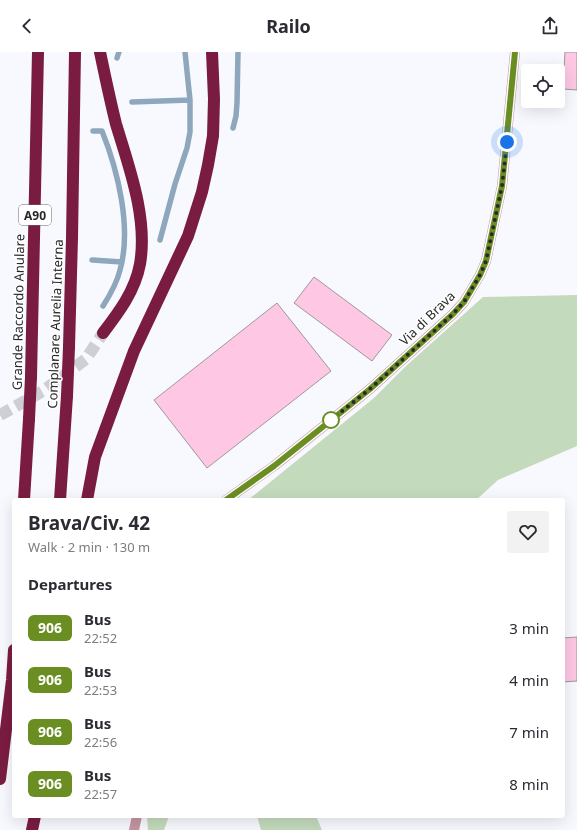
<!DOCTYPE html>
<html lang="en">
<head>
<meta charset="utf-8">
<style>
	body { margin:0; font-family:"Noto Sans",sans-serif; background:#f2f2f3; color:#2b2b33; height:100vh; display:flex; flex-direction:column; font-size:15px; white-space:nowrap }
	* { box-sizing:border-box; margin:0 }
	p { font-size:13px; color:#7c7c81 }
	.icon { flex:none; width:22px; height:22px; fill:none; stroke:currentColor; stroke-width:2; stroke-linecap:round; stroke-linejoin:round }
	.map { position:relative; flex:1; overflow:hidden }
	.sheet { position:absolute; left:12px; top:446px; width:553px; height:320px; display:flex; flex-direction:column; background:#fff; border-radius:4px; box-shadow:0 4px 16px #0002 }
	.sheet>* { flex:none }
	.badge { padding:0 8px; border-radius:6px; font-size:14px; line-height:26px }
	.fabs { position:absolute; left:521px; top:12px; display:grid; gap:8px }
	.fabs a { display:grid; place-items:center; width:44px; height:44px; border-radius:4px; background:#fff; box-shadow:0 4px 16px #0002; font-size:20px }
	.you { position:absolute; width:20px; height:20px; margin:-10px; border:3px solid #fff; border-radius:50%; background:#1a73e8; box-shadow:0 0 0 6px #1a73e833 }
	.map>.badge { position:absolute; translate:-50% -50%; box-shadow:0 0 0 2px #fff }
	h2 { padding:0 16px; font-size:15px; line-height:36px }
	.round { display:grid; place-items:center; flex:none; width:42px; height:42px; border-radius:4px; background:#f2f2f3 }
	.summary { display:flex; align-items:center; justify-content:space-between; height:68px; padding:0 16px }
	h1 { font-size:19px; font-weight:700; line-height:30px }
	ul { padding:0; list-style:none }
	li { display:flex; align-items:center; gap:12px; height:52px; padding:0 16px }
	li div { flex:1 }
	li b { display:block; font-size:15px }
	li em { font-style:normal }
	li .badge { min-width:44px; font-weight:700; text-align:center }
	header { display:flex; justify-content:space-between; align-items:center; height:52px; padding:0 16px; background:#fff; font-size:18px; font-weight:700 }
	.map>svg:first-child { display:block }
</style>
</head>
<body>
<header><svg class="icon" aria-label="back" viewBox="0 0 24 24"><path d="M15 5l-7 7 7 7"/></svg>Railo<svg class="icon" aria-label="share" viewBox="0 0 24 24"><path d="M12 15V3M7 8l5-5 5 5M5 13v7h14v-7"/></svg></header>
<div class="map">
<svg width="577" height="778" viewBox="0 0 577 778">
	<rect width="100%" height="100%" fill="#f8f9fe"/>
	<!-- green -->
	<path fill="#c3dabc" d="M577,243v151l-79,34 -22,20h-228l126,-102 32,-32 77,-69z
		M147,764h22l-5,14h-16z
		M257,764h59l6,14h-61z"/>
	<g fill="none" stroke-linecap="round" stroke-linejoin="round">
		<!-- stream -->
		<path stroke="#8ea7bd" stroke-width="5.5" d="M117,6l2,-6
			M132,50l58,-2
			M233,76l3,-12 1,-13 1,-51
			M93,79h9c16,40 30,97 18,139 -3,13 -10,25 -17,36
			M160,188l15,-56 12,-36 3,-16v-32l-5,-48
			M92,208l30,2"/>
	</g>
	<!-- building -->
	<path fill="#fec7e3" stroke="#9e979b" d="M565,0h12v38l-14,-1z
		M314,225l78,58 -20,26 -78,-58z
		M277,251l54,68 -124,97 -53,-68z
		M577,585v44l-14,1v-44z"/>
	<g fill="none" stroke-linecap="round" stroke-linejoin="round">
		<!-- highway-tunnel -->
		<path stroke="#cecfd4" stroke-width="12" stroke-dasharray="12 6" stroke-linecap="butt" d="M0,363l43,-24 43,-32 17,-26"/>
		<!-- minor -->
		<path stroke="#c495a1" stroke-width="10" d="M226,448l48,-34 96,-77 83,-75 11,-12 16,-27 6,-14 16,-75 13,-134
			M134,778l3,-14"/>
		<!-- highway -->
		<path stroke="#7a1c41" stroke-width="12" d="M100,0c5,24 10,48 16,72 13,43 32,94 24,140 -5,27 -21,48 -37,69
			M69,295l3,-109 3,-186
			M31,325l7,-325
			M24,448l5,-81
			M60,448l7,-104
			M87,448l8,-43 39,-106 54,-115 14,-44 6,-27 5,-29 1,-37 -2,-47
			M0,727l12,-99 2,-30
			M32,778l3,-14"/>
		<!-- highway-bridge -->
		<path stroke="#7a1c41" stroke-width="12" d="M67,344l2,-49
			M29,367l2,-42"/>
	</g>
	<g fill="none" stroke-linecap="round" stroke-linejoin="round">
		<!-- line casing -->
		<g stroke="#fff" stroke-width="9">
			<path id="line" d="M226,448l48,-34 96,-77 83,-75 11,-12 16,-27 6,-14 16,-75 13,-134"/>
		</g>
		<!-- line -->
		<use href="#line" stroke="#6b8e23" stroke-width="6"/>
		<!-- walk -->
		<path stroke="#28282b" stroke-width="4" stroke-dasharray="0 7.2" d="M331,368l39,-31 83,-75 11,-12 16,-27 6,-14 16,-75 5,-44"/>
	</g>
	<!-- markers -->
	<circle fill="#fff" stroke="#6b8e23" stroke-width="2" cx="331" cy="368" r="8"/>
	<g text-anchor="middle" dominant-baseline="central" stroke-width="3" stroke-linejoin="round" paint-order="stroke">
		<!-- shield labels -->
		<rect fill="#fff" stroke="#68686b" stroke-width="1" x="19" y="153" width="32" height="20" rx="3"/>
		<g font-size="12" font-weight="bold" fill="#28282b">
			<text x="35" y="163">A90</text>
		</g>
		<!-- street labels -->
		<g font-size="13" fill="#28282b" stroke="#fff">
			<text transform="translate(18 260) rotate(-89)">Grande Raccordo Anulare</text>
			<text transform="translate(427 266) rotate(-44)">Via di Brava</text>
			<text transform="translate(55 272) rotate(-88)">Complanare Aurelia Interna</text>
		</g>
	</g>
</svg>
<div class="fabs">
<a><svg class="icon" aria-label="locate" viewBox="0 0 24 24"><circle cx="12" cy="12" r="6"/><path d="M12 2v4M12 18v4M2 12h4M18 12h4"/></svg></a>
</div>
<div class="you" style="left:507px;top:90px"></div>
<section class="sheet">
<div class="summary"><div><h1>Brava/Civ. 42</h1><p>Walk · 2 min · 130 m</p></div><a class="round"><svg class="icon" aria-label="heart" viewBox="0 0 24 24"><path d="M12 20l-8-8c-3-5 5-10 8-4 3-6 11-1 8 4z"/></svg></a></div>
<h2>Departures</h2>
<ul>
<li><span class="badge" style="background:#6b8e23;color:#fff">906</span><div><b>Bus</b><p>22:52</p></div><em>3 min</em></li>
<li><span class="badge" style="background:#6b8e23;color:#fff">906</span><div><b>Bus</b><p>22:53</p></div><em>4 min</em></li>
<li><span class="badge" style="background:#6b8e23;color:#fff">906</span><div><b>Bus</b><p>22:56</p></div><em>7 min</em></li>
<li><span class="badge" style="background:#6b8e23;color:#fff">906</span><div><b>Bus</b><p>22:57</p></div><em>8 min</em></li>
</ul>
</section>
</div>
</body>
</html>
